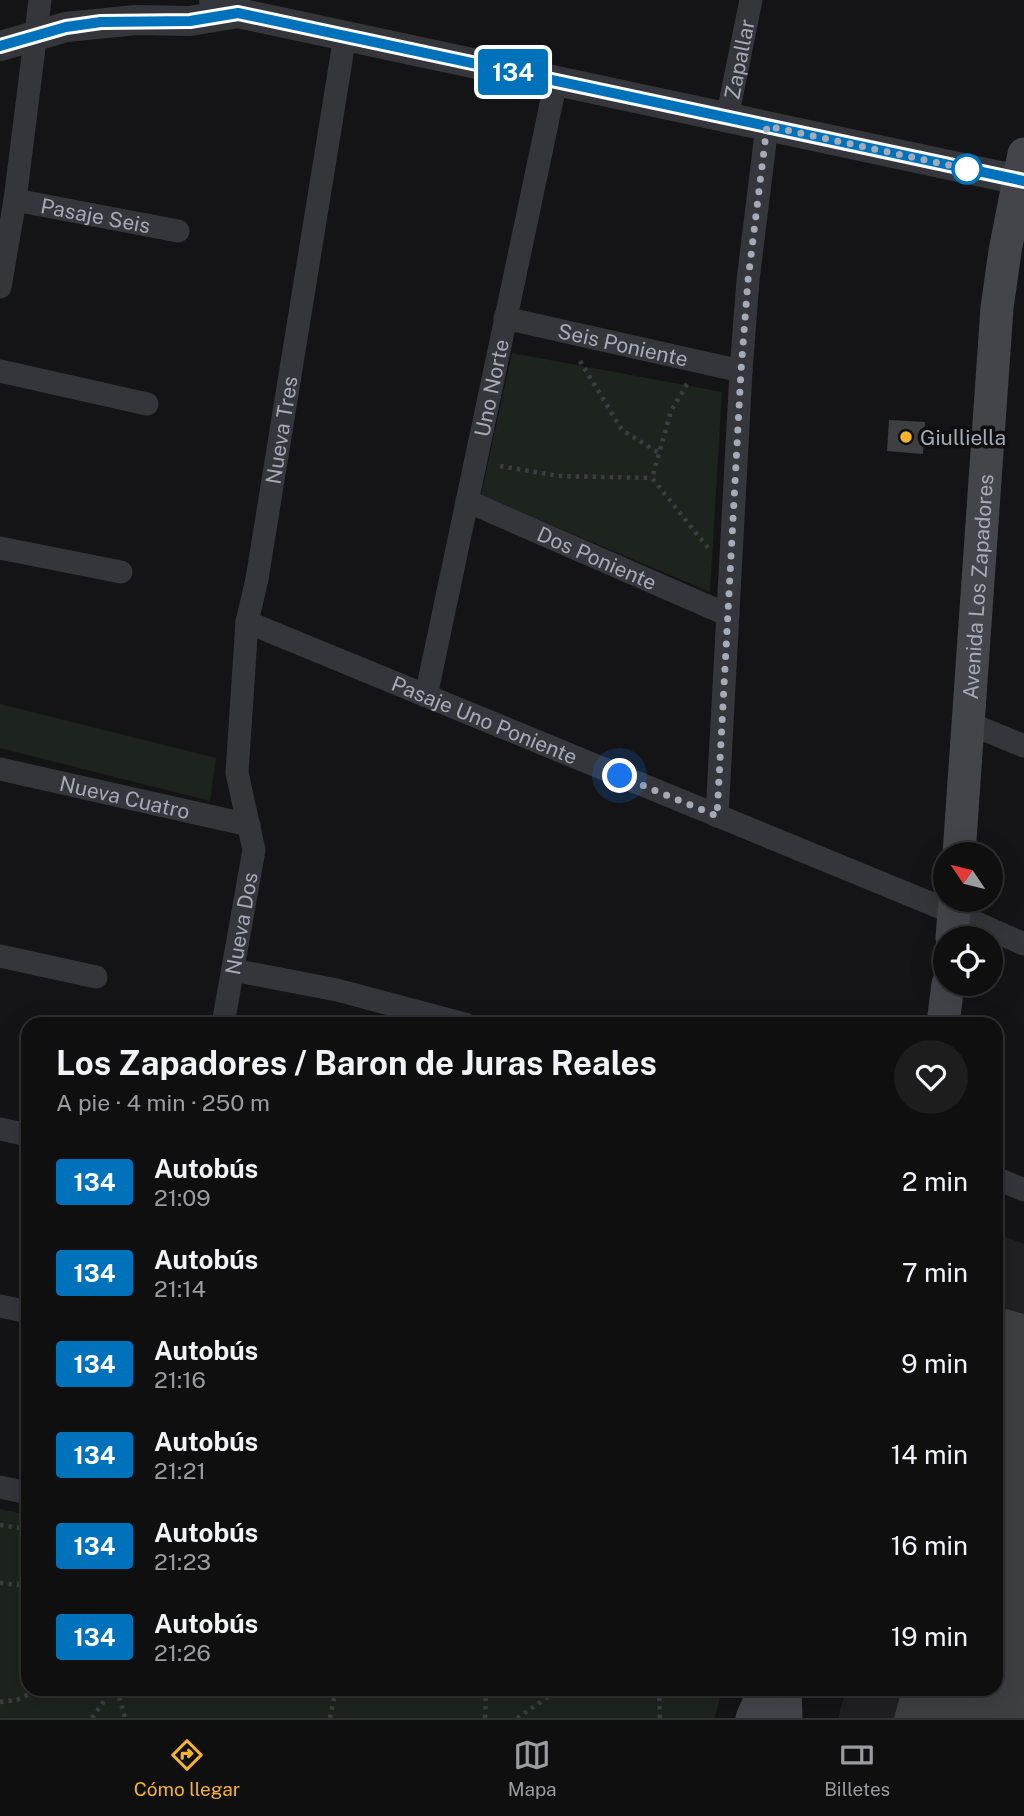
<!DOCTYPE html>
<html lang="es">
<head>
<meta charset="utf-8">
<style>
	body { margin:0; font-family:"Public Sans",sans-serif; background:#1d1d1e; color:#f1f3f6; height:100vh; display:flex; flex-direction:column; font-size:26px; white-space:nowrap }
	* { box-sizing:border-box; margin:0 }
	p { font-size:23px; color:#9b9c9f }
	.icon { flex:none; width:38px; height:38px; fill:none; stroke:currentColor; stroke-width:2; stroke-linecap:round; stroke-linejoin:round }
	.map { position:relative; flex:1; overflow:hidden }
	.panel { position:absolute; left:21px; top:1017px; width:982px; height:679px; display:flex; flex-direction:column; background:#0f0f10; border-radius:21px; box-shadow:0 7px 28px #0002,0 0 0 2px #2f2f30 }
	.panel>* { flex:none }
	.badge { padding:0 14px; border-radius:5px; font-size:24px; line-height:46px }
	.needle { width:46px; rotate:305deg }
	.buttons { position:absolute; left:933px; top:842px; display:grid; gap:14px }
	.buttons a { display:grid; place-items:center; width:70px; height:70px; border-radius:50%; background:#0f0f10; box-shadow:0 7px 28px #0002,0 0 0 2px #2f2f30; font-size:35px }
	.you { position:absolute; width:35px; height:35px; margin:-18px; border:5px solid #fff; border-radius:50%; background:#1a73e8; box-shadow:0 0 0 10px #1a73e833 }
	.map>.badge { position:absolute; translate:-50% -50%; box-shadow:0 0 0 4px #fff }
	.round { display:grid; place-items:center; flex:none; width:74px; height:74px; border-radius:37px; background:#1d1d1e }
	.summary { display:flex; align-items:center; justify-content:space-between; height:119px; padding:0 35px }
	h1 { font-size:33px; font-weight:700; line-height:52px }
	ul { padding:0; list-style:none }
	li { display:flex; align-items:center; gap:21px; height:91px; padding:0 35px }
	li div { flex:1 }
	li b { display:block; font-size:26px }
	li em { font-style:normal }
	li .badge { min-width:77px; font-weight:700; text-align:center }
	.tabs { display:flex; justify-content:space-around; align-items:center; height:98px; border-top:2px solid #2f2f30; background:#0f0f10; font-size:19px; color:#9b9c9f }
	.tabs a { display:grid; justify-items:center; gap:4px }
	.tabs .current { color:#f6b42b }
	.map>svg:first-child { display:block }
</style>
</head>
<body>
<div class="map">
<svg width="1024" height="1718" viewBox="0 0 1024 1718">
	<rect width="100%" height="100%" fill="#141416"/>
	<!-- built -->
	<path fill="#202023" d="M996,1233l28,11v474h-186l8,-29h150z"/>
	<!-- green -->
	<path fill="#1c241d" d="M512,353l210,39 -12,200 -229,-97z
		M0,704l216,54 -6,43 -210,-53z
		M0,1509l28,6v174h694l-7,29h-715z"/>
	<!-- building -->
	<path fill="#3e3f43" d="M889,420l36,2 -2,32 -36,-3z
		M1006,1309l18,5v404h-130l8,-29h94v-344z"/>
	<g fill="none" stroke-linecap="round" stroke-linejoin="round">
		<!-- path -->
		<path stroke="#3b3d42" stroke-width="4.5" stroke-dasharray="3.5 5" stroke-linecap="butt" d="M580,361l42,69 37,23
			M687,384l-16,27 -19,67 56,70
			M500,466l59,10 93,2
			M0,1525l28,4
			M0,1583l19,2 9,4
			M19,1585l9,-34
			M117,1689l8,29
			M659,1689l1,29
			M0,1702l17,-2 23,-11
			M92,1718l16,-22 2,-7
			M330,1718l6,-29
			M485,1718l1,-29
			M517,1718l43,-29"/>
		<!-- minor -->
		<g stroke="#35363b" stroke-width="23">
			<path id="s1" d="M727,118l24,-118"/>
			<path id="s2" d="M15,200l163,31"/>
			<path d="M0,287l15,-87 25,-200"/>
			<path id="s3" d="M505,318l236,53"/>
			<path d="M0,371l147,33"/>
			<path id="s4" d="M467,501l261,114"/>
			<path d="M0,548l121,24"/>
			<path id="s5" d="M247,622l707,291 70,31"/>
			<path id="s6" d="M426,696l130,-615"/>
			<path d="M968,723l56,23"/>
			<path id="s7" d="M0,769l249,56"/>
			<path d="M717,816l24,-445 7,-91 19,-154"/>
			<path d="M0,956l96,21"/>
			<path d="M233,970l104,20 128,34"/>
			<path id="s8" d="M223,1024l31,-174 -17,-77 10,-151 10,-43 88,-543"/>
			<path d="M0,1129l28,6"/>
			<path d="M996,1178l28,12"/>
			<path d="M0,1306l28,6"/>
			<path d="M0,1487l28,6"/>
		</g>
		<!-- tertiary -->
		<path stroke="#35363b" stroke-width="30" d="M214,0l24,13 786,168
			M0,46l66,-19 70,-7 54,1 48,-8"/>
		<!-- secondary -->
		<g stroke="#43454b" stroke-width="33">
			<path id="s9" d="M959,854l38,-546 8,-57 19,-97"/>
			<path d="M952,938l3,-38"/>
			<path d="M943,1024l5,-40"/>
			<path d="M785,1689l1,29"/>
			<path d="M752,1718l13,-29"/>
		</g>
	</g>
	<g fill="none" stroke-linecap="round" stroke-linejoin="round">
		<!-- line casing -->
		<g stroke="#fff" stroke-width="16">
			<path id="line" d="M0,46l66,-19 35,-5 89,-1 48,-8 786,168"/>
		</g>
		<!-- line -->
		<use href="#line" stroke="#0072bc" stroke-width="10"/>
		<!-- walk -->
		<path stroke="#a5aab7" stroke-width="7" stroke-dasharray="0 12.6" d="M620,776l97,40 24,-445 7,-91 19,-154 200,43"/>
	</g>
	<!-- markers -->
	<circle fill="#fff" stroke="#0072bc" stroke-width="3.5" cx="967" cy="169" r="14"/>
	<circle fill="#f6b42b" stroke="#0f0f11" stroke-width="2.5" cx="906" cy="437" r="7"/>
	<g text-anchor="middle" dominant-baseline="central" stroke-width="7" stroke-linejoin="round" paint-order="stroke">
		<!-- street labels -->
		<g font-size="21" fill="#a5aab7" stroke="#0f0f11">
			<text stroke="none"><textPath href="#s1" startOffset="60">Zapallar</textPath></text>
			<text stroke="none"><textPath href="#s2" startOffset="82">Pasaje Seis</textPath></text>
			<text stroke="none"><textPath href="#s3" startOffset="121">Seis Poniente</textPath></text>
			<text stroke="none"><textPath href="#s6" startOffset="315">Uno Norte</textPath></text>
			<text stroke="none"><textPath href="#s8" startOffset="602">Nueva Tres</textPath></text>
			<text stroke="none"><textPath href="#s4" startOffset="142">Dos Poniente</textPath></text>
			<text stroke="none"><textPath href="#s9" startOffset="268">Avenida Los Zapadores</textPath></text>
			<text stroke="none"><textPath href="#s5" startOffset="257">Pasaje Uno Poniente</textPath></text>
			<text stroke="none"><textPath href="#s7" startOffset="128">Nueva Cuatro</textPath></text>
			<text stroke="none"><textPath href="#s8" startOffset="102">Nueva Dos</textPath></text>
		</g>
		<!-- poi labels -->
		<g font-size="21" fill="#a5aab7" stroke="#0f0f11" text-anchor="start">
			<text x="920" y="437">Giulliella</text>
		</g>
	</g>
</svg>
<div class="buttons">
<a><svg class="needle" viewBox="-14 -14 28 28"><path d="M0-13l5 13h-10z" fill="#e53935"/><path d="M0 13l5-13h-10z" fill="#9b9c9f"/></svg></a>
<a><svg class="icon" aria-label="locate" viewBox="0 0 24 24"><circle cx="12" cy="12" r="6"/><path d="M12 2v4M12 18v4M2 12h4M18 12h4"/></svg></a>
</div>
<div class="you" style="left:620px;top:776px"></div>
<b class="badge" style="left:513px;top:72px;background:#0072bc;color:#fff">134</b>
<section class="panel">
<div class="summary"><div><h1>Los Zapadores / Baron de Juras Reales</h1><p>A pie · 4 min · 250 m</p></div><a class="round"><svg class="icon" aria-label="heart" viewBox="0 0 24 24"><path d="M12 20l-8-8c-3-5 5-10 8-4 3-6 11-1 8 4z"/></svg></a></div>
<ul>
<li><span class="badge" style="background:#0072bc;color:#fff">134</span><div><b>Autobús</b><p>21:09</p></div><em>2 min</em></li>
<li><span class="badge" style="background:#0072bc;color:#fff">134</span><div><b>Autobús</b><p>21:14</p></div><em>7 min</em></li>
<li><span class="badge" style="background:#0072bc;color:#fff">134</span><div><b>Autobús</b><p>21:16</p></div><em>9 min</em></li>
<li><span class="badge" style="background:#0072bc;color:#fff">134</span><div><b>Autobús</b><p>21:21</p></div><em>14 min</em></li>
<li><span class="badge" style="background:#0072bc;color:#fff">134</span><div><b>Autobús</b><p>21:23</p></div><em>16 min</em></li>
<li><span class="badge" style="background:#0072bc;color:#fff">134</span><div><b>Autobús</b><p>21:26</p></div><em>19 min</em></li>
</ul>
</section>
</div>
<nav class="tabs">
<a class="current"><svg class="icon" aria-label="directions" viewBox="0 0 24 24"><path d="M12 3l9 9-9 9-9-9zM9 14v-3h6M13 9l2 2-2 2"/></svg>Cómo llegar</a>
<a><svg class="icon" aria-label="map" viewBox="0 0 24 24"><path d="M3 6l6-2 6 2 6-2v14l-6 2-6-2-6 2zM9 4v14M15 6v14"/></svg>Mapa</a>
<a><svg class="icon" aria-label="tickets" viewBox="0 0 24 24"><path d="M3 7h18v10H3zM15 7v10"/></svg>Billetes</a>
</nav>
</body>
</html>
